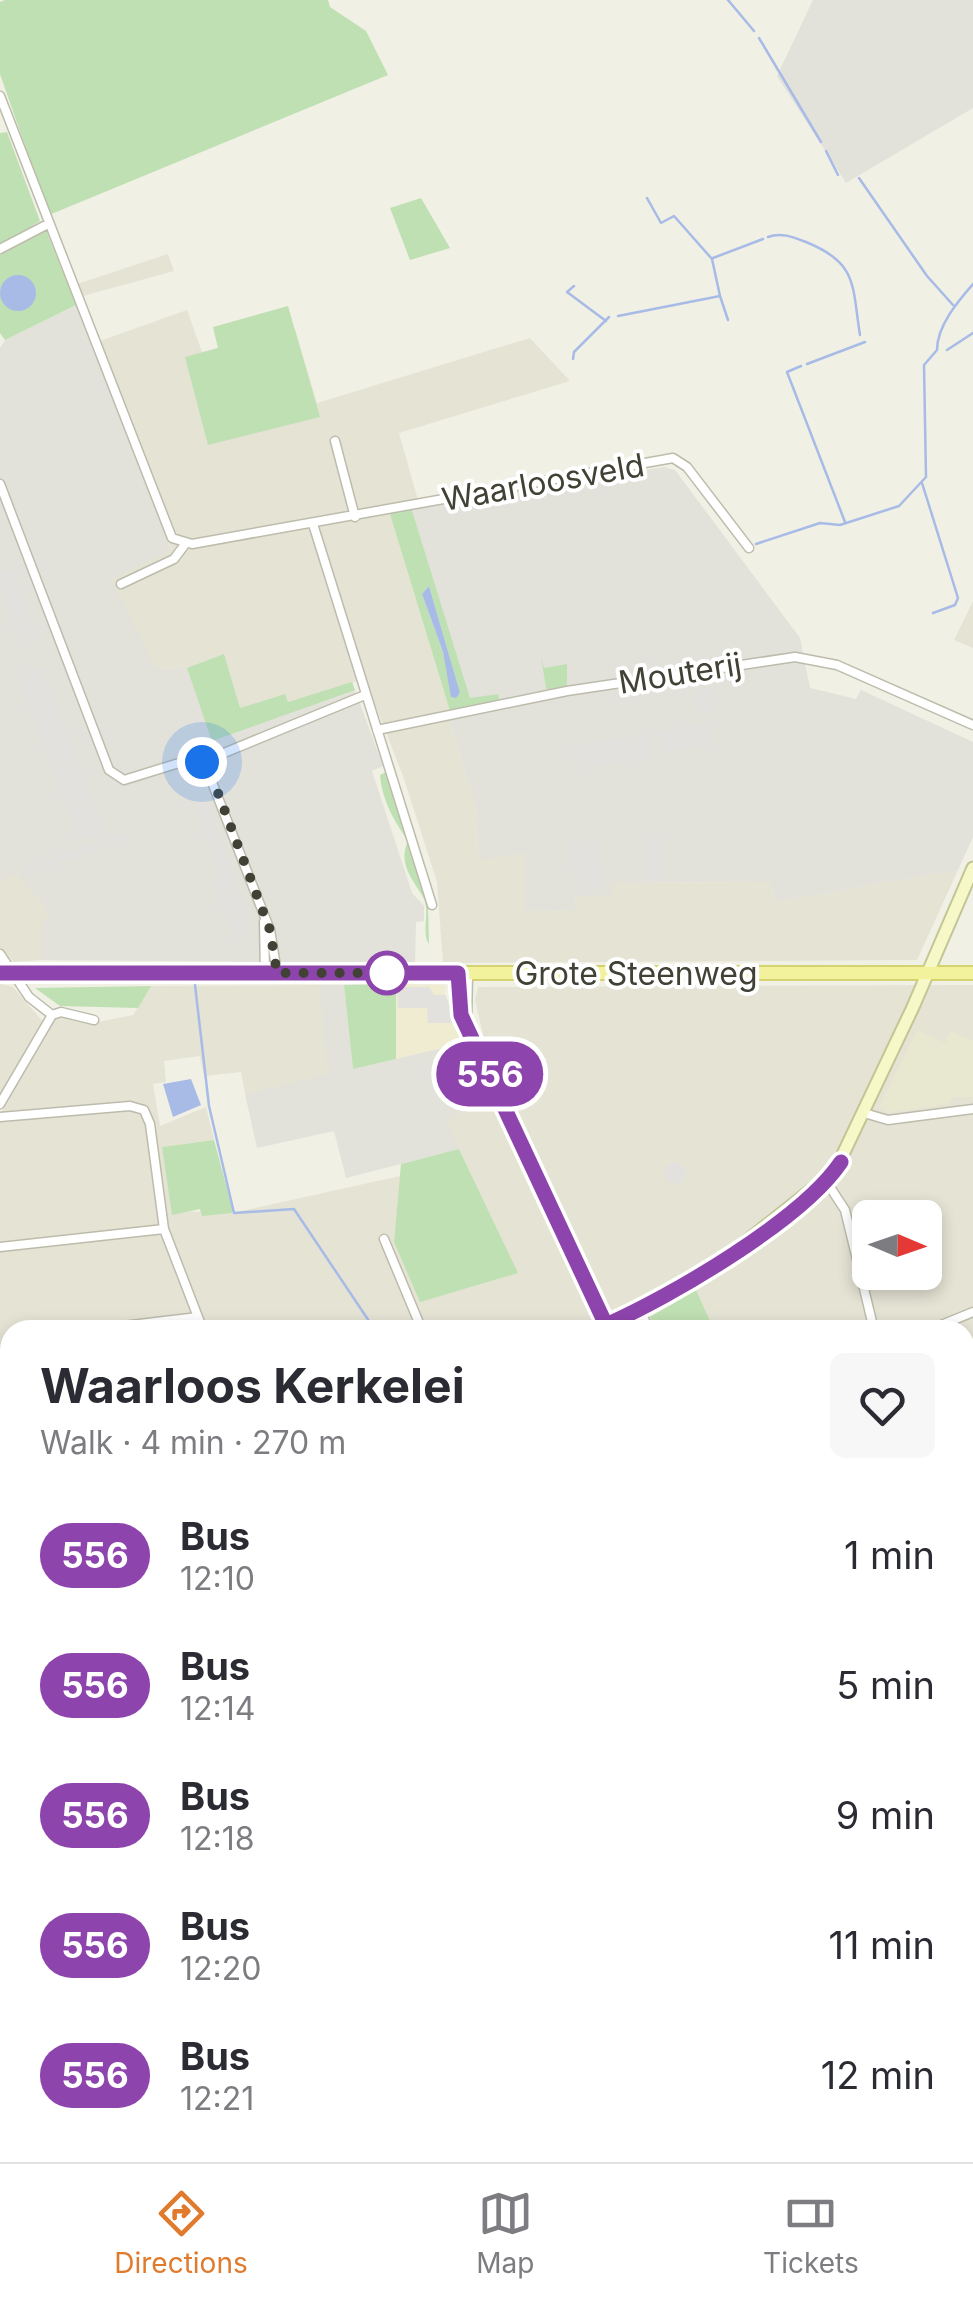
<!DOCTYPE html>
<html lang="en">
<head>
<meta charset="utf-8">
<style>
	body { margin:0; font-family:Inter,sans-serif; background:#f7f7f7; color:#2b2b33; height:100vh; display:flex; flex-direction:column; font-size:38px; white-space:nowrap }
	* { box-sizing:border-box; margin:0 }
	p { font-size:32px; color:#7c7c81 }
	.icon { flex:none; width:55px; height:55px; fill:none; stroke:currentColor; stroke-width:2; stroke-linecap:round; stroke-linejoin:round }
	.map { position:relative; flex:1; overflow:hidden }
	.panel { position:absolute; left:0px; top:1320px; width:975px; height:842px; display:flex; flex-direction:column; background:#fff; border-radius:30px 30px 0 0; box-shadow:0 5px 15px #0003 }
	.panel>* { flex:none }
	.badge { padding:0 20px; border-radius:32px; font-size:35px; line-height:65px }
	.needle { width:65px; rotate:92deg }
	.buttons { position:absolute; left:852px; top:1200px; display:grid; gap:20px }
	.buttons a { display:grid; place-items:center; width:90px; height:90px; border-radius:15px; background:#fff; box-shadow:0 5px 15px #0003; font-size:50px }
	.you { position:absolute; width:50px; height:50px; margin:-25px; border:8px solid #fff; border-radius:50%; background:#1a73e8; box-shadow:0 0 0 15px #1a73e833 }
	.map>.badge { position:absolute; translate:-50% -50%; box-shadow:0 0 0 5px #fff }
	.round { display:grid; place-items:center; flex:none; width:105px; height:105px; border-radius:15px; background:#f7f7f7 }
	.summary { display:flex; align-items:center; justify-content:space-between; height:170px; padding:0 40px }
	h1 { font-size:48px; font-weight:700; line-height:75px }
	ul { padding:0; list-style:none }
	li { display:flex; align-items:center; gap:30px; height:130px; padding:0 40px }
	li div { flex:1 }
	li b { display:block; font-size:38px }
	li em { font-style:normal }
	li .badge { min-width:110px; font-weight:700; text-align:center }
	.menu { display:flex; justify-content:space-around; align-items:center; height:140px; border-top:2px solid #e1e1e2; background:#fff; font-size:28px; color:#7c7c81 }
	.menu a { display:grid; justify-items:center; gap:5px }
	.menu .selected { color:#e07a2d }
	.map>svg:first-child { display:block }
</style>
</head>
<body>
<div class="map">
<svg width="973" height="2162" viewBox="0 0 973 2162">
	<rect width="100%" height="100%" fill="#f0f0e5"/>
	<!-- residential -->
	<path fill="#e4e3d4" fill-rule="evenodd" d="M168,254l6,17 -91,25 -6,-12z
		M187,310l15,42 93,-23 22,74 213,-65 40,43 -171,52 19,67 -29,11 61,200v11l25,83 4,54 46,-6 1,58 50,-1 -1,-15 35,1 1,-13 160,-1 5,20 182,-32 -41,90 -474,3 -6,-81 -34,-106 -38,-97 -78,23 -3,-8 -44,14 -16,-54 -37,14 -30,1 -47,-89 61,-31 -71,-208z
		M973,601v47l-19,-8z
		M17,871l33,45 -10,44 -26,2 -14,-14v-65z
		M0,984l13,3 31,36 -44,73z
		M319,985l10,90 -84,19 -4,-22 -37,4 -4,-20 -36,5 2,21 -13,2 7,42 46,-19 8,33 -52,7 13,64 58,2 167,-37 -6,66 123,30 -71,-151 46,-25 102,222 14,-6 -122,-265 -11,-47 3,-13 495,-2v490l-8,-24v-121h-82l-3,-9 -14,4v5h-856v87l-10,-62v-237l6,-19 51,-84 36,8 40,-8 18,-29zM870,1218h55v54h-55z
		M0,1415l10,28v189l-10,-2v-166l5,-16v-6h-5z
		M965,1475l8,25v63l-8,3z
		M150,2153h84l9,9h-83z
		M778,2153h146l2,9h-148z"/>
	<!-- commercial -->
	<path fill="#f0ecd2" d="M396,984l49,1v10l23,47 -72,17z"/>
	<!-- industrial -->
	<path fill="#e2e1da" d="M813,0h160v108l-127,75 -69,-107z
		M76,305l95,245 -60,30 46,89 30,-1 37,-14 16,54 45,-14 3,8 64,-20 31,84 -11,5 40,122 12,13v15l-8,1 -1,41 -375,-3 2,-38 8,-6 -33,-44 -17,11v-535l5,-8z
		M664,467l11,3 125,168 10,50 46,11 5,-9 112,52v95l-15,33 -182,32 -5,-20 -159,1 -1,13h-36l1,14 -51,1v-58l-46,7 -4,-55 -25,-83v-11l50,-8 -3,-9 -27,5 -59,-192z
		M319,985h25l9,84 115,-27 24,54 -45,25 12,28 -113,29 -12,-47 -77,17 -12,-54 83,-20z"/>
	<!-- education -->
	<path fill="#e8e8d1" d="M917,1030l28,13 5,-12 23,10v56h-20l-4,7 -62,9 -7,-8z"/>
	<!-- green -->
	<path fill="#bfe0b2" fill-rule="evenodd" d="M5,0h323l2,7 36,24 22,44 -339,140 -49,-141v-72z
		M7,132l33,89 -40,25v-113z
		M421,198l29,50 -40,12 -20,-52z
		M46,230l30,75 -71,35 -5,-7v-78z
		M288,306l32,111 -112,28 -23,-88 33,-9 -5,-21z
		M411,507l59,191 28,-4 2,9 -50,8 -61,-200zM429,586l31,108 -7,4 -10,-46 -21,-58z
		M224,654l16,54 45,-14 3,8 64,-20 3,8 -143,51 -25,-73z
		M541,656l3,12 23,-4v23l-16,4 -5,-3z
		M379,748l49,156 1,40c-8,-11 1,-31 -5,-45 -10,-19 -27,-34 -16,-58 -13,-19 -26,-40 -28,-66l6,-3z
		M396,984v75l-43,10 -9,-84z
		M151,986l-13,22 -78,-2 -25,-18z
		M214,1140l19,71 -1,2 -30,3 -2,-7 -28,6 -10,-68z
		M459,1149l59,124 -98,29 -26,-60 7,-78z
		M925,1264l4,9 -55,17 -3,-14 54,-4z
		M696,1290l18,40h-58l-6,-13z
		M234,2153h175l4,9h-170z"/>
	<!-- parking -->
	<path fill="#e2e1dd" d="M11,569l26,70 -15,5 -22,-57v-14z
		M41,665l63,167 -24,8 -63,-166z
		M694 699a12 12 0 1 1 24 0a12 12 0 1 1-24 0Z
		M707,723l2,22 -47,7 -3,-21z
		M650,734l3,23 -75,13 -4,-24z
		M204,798l44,121 -5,3 5,11 -12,5 -23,-57 8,-4 -26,-75z
		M122,833l2,6 -98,36 -3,-6z
		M663,838v41l-19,1v-40z
		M594,839l10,48 -25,3 -10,-47z
		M397,987h32l5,8h11l13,28h-30l-1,-15h-29z
		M664 1173a11 11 0 1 1 22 0a11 11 0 1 1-22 0Z"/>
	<!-- water -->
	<path fill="#a8bbe7" d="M0 293a18 18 0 1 1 36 0a18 18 0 1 1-36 0Z
		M429,586l31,107 -4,5 -5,-1 -8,-45 -21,-58z
		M191,1079l10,26 -28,12 -10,-33z"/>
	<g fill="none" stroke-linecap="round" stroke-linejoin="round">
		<!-- stream -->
		<path stroke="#a8bbe7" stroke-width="2.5" d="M728,0l26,31
			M759,38l62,104
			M826,151l12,24
			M859,178l68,98 26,29
			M647,198l14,25 13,-7 38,43 8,37
			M768,237c13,-5 25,0 38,5 52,21 46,43 54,93
			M713,258l50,-19
			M574,286l-7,6 39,29
			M618,316l102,-20 8,24
			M947,350l26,-17
			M573,359l1,-7 35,-35
			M807,364l58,-22
			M801,366l-14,6 58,150
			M922,483l36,115 -3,7 -22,8
			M756,544l64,-21 20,2 59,-19 27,-29 -2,-112 13,-15c0,-24 21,-49 36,-66
			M195,985l14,121 25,107 60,-4 81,121"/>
		<!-- street casing -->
		<g stroke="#bdbcac" stroke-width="11">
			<path id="street" d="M0,96l172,442 20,6 481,-86 14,9 62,81
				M0,249l48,-25
				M335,441l20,76
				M0,484l109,286 15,10 68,-21 14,8 64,163 7,43
				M313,524l119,381
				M121,584l53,-25 12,-16
				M377,730l190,-39 228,-34 42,8 136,60
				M202,762l163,-67
				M264,922l1,51
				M0,954l29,43 23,18 -52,89
				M458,973l3,42 145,310
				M52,1015l9,-3 33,8
				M467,1024l1,-51
				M864,1113l24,7 85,-11
				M0,1117l130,-11 14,4 6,14 14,105 39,101
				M826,1181l19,29 29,120
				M384,1239l38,91
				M0,1247l164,-18
				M640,1310l9,20
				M89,1330l109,-13
				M929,1330l44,-18
				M0,1396l10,36
				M965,1457l8,24
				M0,2082l10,4
				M142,2152l10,10
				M929,2152l1,10"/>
		</g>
		<!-- secondary casing -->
		<g stroke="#c4c596" stroke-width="15">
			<path id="secondary" d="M591,1330l49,-20 78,-46 117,-93 78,-164 60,-139
				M0,1753l10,-25"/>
		</g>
		<!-- primary casing -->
		<g stroke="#d4d36f" stroke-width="16">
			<path id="primary" d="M0,973h973"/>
		</g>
		<!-- street -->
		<use href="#street" stroke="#fff" stroke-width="8"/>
		<!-- secondary -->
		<use href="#secondary" stroke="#f6f8c8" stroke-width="11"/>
		<!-- primary -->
		<use href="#primary" stroke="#f2f29d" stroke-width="12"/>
	</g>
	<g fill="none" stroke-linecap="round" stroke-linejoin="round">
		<!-- line casing -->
		<g stroke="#fff" stroke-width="22">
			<path id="line" d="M0,973h458l3,42 145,310c64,-28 196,-105 235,-163"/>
		</g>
		<!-- line -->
		<use href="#line" stroke="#8e44ad" stroke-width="15"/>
		<!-- walk -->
		<path stroke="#424135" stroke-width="10" stroke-dasharray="0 18" d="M202,762l8,10 60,158 7,43h121h-11"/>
	</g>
	<!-- markers -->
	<circle fill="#fff" stroke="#8e44ad" stroke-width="5" cx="387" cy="973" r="20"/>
	<g text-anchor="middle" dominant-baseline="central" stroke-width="8" stroke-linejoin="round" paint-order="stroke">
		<!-- street labels -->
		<g font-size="32" fill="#424135" stroke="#fff">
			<text transform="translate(543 482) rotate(-10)">Waarloosveld</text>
			<text transform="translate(680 673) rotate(-9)">Mouterij</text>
			<text x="636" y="973">Grote Steenweg</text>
		</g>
	</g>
</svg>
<div class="buttons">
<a><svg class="needle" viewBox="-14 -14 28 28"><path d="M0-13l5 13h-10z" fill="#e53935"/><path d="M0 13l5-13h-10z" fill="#7c7c81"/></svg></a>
</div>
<div class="you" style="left:202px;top:762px"></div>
<b class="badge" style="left:490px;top:1074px;background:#8e44ad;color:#fff">556</b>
<section class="panel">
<div class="summary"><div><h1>Waarloos Kerkelei</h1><p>Walk · 4 min · 270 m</p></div><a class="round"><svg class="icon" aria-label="heart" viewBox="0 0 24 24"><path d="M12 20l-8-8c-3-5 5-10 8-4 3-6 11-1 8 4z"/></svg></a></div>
<ul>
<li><span class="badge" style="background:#8e44ad;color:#fff">556</span><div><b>Bus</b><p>12:10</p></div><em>1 min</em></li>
<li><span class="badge" style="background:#8e44ad;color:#fff">556</span><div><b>Bus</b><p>12:14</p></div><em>5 min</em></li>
<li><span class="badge" style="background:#8e44ad;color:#fff">556</span><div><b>Bus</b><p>12:18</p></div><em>9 min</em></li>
<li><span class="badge" style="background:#8e44ad;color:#fff">556</span><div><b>Bus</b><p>12:20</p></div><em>11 min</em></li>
<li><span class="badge" style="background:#8e44ad;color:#fff">556</span><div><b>Bus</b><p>12:21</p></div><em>12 min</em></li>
</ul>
</section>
</div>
<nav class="menu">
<a class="selected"><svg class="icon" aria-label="directions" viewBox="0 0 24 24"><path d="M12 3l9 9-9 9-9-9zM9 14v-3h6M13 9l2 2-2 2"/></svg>Directions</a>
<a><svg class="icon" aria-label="map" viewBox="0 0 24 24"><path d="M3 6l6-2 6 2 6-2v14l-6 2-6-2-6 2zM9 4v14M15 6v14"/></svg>Map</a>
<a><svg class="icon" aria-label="tickets" viewBox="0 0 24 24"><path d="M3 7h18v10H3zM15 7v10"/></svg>Tickets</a>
</nav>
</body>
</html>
